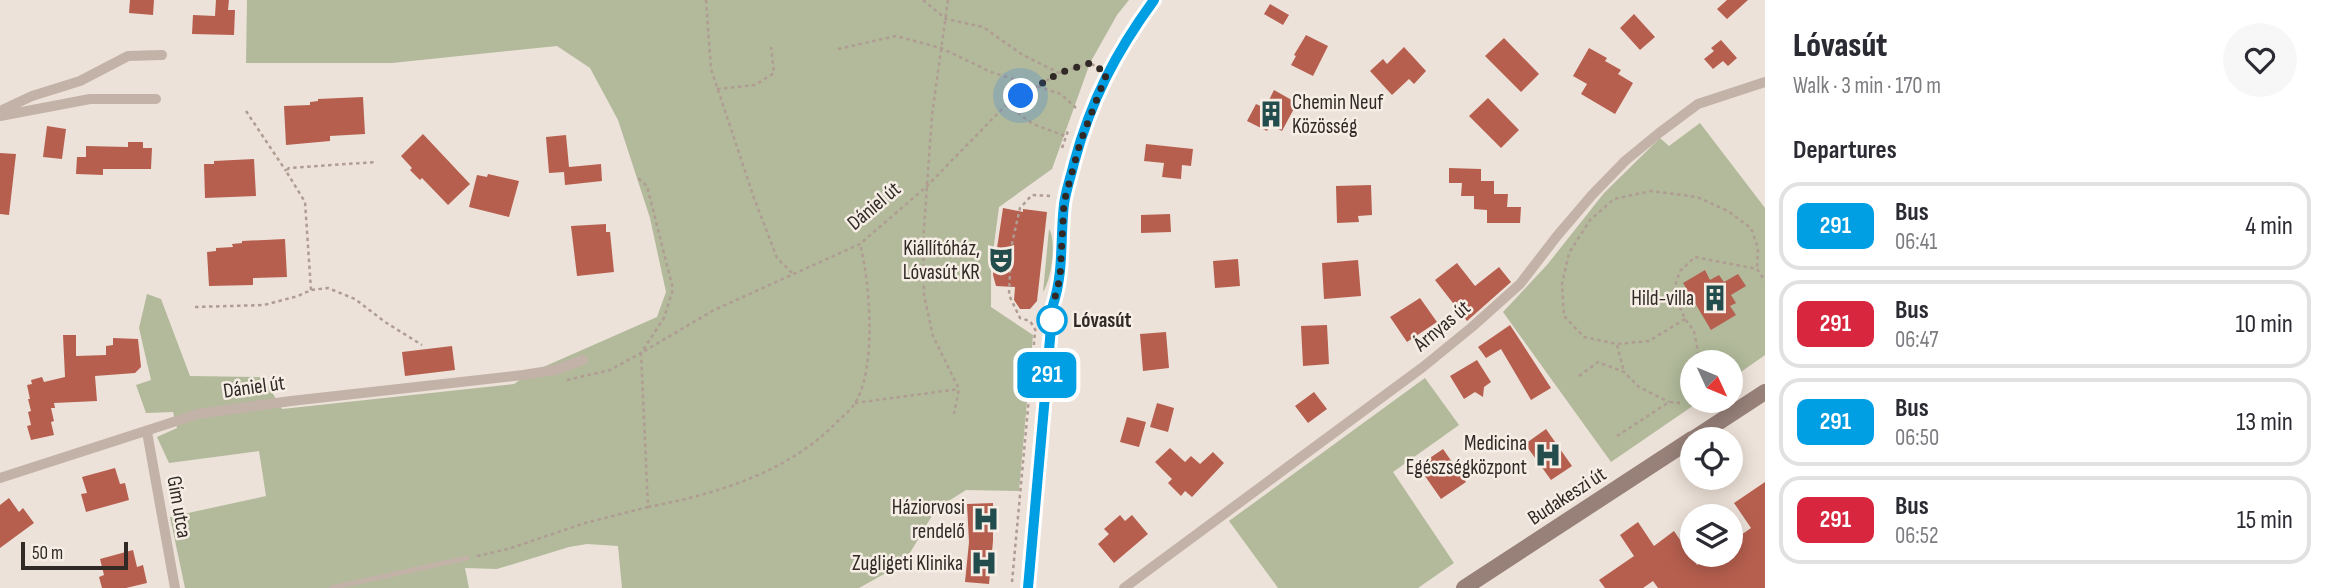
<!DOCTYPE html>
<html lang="en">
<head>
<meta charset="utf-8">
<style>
	body { margin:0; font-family:"Sofia Sans Condensed",sans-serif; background:#f7f7f7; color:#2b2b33; height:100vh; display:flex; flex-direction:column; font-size:26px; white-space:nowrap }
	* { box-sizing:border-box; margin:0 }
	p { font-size:23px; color:#7c7c81 }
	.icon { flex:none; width:38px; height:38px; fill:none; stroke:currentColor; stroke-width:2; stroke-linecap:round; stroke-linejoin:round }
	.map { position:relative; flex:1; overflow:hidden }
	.sheet { display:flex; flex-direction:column; background:#fff; width:560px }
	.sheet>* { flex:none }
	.badge { padding:0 14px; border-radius:10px; font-size:24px; line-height:46px }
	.needle { width:46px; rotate:134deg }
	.controls { position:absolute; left:1680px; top:350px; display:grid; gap:14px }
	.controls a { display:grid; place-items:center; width:63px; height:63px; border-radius:50%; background:#fff; box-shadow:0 4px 18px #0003; font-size:35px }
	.scale { position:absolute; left:21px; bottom:18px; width:107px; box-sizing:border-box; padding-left:7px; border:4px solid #312926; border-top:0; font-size:19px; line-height:24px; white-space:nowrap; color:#312926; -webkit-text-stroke:5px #f6ede5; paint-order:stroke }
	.you { position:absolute; width:35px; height:35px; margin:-18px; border:5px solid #fff; border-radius:50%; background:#1a73e8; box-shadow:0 0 0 10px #1a73e833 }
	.map>.badge { position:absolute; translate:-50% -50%; box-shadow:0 0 0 4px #fff }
	h2 { padding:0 28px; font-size:26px; line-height:63px }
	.round { display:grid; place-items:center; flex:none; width:74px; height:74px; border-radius:37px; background:#f7f7f7 }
	.overview { display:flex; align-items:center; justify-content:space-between; height:119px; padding:0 28px }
	h1 { font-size:33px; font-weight:800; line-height:52px }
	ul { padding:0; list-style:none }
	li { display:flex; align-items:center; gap:21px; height:88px; margin:0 14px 10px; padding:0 14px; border:4px solid #e1e1e2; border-radius:21px }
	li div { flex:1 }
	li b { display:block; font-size:26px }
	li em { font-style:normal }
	li .badge { min-width:77px; font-weight:700; text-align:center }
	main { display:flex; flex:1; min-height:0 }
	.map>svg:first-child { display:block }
</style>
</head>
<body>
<main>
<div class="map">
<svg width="1765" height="588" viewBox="0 0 1765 588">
	<rect width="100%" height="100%" fill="#ede2d9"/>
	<!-- green -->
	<path fill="#b2ba9b" d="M247,0h882l-12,15 -27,48 -38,106 -53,38 -8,60v40l42,28 -14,156 -53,-1 -30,19 -32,54 -45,25h-237l-4,-42 -31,-2 -18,3 -72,22 -32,-1 4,20h-284l-15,-71 96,-21 -7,-45 -90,12 -12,-26 20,-9 -4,-16 -27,1 -10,-28 15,-5 -12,-52 8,-34 14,5 29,77 73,1 19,32 232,-25 18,-12 125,-55 9,-25 -16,-74 -32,-98 -28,-52 -33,-22 -165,17h-146z
		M1700,123l65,85v147l-34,24v-17h-39v39h8l-89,61 -108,-150 44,-47 57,-72 56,-55 9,8z
		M1049,229c8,12 2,52 -6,63z
		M1425,378l34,47 -66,47 61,91 -36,25h-140l-49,-67z"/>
	<!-- building -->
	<path fill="#b65f4f" d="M130,0h24l-1,15 -24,-2z
		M216,0h13l-1,10h7l-1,25 -42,-1 1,-19 22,1z
		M1727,0h21l-21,19 -10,-10z
		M1270,4l19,11 -6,10 -19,-11z
		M1634,14l21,23 -15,13 -20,-22z
		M1306,35l22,11 -15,30 -22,-11 5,-9 -2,-1z
		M1504,38l35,36 -18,18 -36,-36z
		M1721,40l16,18 -9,8 -5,-5 -10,8 -9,-10 10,-8 -3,-3z
		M1404,47l22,24 -12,13 -5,-5 -17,16 -22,-24 13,-12 4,5z
		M1589,48l18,10 -2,3 16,9 -3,4 15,9 -18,31 -34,-20 6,-10 -14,-8z
		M1274,90l23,13 -15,28 -12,-6 -3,6 -20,-10 9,-17 9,4z
		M363,97l2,37 -35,2v5l-44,4 -2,-39 26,-1v-3l8,-1v-2z
		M1488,98l31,32 -18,18 -32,-32z
		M47,126l19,3 -4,30 -19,-2z
		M423,134l47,50 -22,21 -26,-27 -2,2 -10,-10 2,-2 -11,-12z
		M566,135l3,32 32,-3 1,17 -37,4 -1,-13 -15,1 -3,-36z
		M128,142h15v6h9l-1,21h-48v6l-27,-1 1,-17h9v-11l42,1z
		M1146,144l47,5 -2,17 -9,-1 -1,14 -19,-2 2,-14 -20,-2z
		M0,153l16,1 -7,61 -9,-1z
		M254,159l2,37 -51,2 -1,-34h10v-3z
		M1449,168l32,1v12h13v13h14l-1,13h14l-1,16h-33v-13l-13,-1v-13h-13l1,-13h-13z
		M488,174l31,7 -10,36 -40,-10 8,-32 10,2z
		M1371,185l1,30 -14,1 1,6 -22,1 -1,-37z
		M1003,208l20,4v-3l24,3 -10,89 -7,8h-10l-6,-9 1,-13 -19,-1 -3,-11z
		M1170,214l1,18 -30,1v-18z
		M606,224v8h4l4,40 -37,4 -6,-50z
		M285,239l2,38 -34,1v7l-44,1 -2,-34 9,-1v-3l17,-1 -1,-3 10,-1v-2z
		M1238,259l2,27 -25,2 -2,-27z
		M1358,260l3,36 -37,3 -2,-36z
		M1457,263l18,23 24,-19 12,15 -44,39 -32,-41z
		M1705,270l5,10 9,-5 5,7 14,-8 8,12 -15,9 5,8 -6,3 6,9 -25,15 -28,-47z
		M1420,298l17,24 -30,20 -17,-25z
		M1327,325l2,39 -26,2 -2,-40z
		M1510,325l41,63 -20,12 -30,-51 -15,9 -8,-11z
		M1166,332l3,36 -26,3 -3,-37z
		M63,335h13v21l30,-1v-9l7,-1v-7l25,1 3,28 -6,6 -40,3 2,25 -43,2 1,5h-4l3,13 -3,1 3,13 -23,5 -4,-14 4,-1 -3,-13 3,-1 -3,-12h2l-3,-14 5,-1 -1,-4 11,-3 2,5 21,-5z
		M452,346l3,24 -50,6 -3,-24z
		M1477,360l14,22 -7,5 -1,10 -8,-5 -11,7 -14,-23z
		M1314,392l13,17 -19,14 -13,-17z
		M1157,403l17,5 -6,24 -18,-5z
		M1127,417l19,5 -7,25 -19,-5z
		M1546,429l26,37 -21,14 -26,-36z
		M1170,448l15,14 6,-6 9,8 13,-12 11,11 -32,34 -7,-6 -4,5 -13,-13 4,-4 -17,-17z
		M1443,449l23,33 -25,17 -23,-33z
		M115,468l5,16 5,-1 4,17 -43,12 -5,-18 6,-1 -5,-16z
		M1765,482v106h-107l-5,-7 -10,7h-38l-6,-8 35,-24 -14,-21 18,-13 16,24 20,-15 23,34 15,-10h19v-13l20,-14 -17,-25z
		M9,498l10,14 4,-4 11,15 -34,25v-43z
		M993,503v38l-4,43 -24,-2 4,-40 -2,-38z
		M1120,515l5,6 7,-6 16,19 -34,29 -16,-19 11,-10 -5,-5z
		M133,550l4,17 6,-2 4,18 -21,5h-24l-3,-11 5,-2 -4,-16z"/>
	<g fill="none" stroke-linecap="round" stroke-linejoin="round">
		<!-- path -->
		<path stroke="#af9c92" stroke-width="2.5" stroke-dasharray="3.5 3.5" stroke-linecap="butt" d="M706,0l5,69 43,129 23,60 17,17
			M923,0l23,19 37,8 40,28 36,18
			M948,0l-16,115 -9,127 1,53 9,41 26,53 -5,25
			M838,49l58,-13 45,12 50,24 70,22 15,14
			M717,89l38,-4 19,-12 -3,-26
			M1006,105l27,19 32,12
			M246,111l40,60
			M1062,148l7,-20
			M311,290l-6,-88 -19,-31 3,-3 87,-6
			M195,307l69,-2 34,-9 13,-6 17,-2 27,11 30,23 37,23
			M1685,319l-36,22 -32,3 -33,-7 -20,-21 -2,-32 7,-31 21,-33 24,-21 37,-8 46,6 31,14 23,17 7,20 -1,21
			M1036,331l-6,-10 -10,-3 -11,-23 2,-47 9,-40 12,-13 18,1
			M1617,345l7,27
			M1700,362l-6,-31 -9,-12 -12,-27 7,-21 15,-14 62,12 8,12
			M1579,376l19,-14 26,10 15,15 30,15
			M567,380l43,-10 31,-17 23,-35 9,-29 -26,-103 -9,-8
			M855,403l104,-14
			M1617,436l52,-34 11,1
			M648,507c68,-13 139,-34 189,-85 6,-6 14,-12 18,-19 22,-35 15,-120 5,-159
			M477,556l31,-7 77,-26 63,-16 -7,-154 73,-43 146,-66 66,-57 80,-82 53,-32 31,-10 5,3
			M1012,582l23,-250"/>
		<!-- service -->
		<path stroke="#c3b2a7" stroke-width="5" d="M331,588l136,-30"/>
		<!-- minor -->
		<path stroke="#c3b2a7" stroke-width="10" d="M0,111l32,-15 48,-15 48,-25 34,-1
			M0,116l90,-17h66
			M147,432l28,156
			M0,478l198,-64 93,-13 232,-26 32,-5 28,-10
			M1124,588l299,-221 49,-40 48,-43 37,-48 35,-41 33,-34 34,-28 39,-29 67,-22"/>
		<!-- tertiary -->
		<path stroke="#c3b2a7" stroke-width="14" d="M1028,588l25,-283c11,-33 7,-66 11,-101 2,-14 7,-28 10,-41 17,-62 42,-112 80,-163"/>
		<!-- secondary -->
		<path stroke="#978179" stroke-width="16" d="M1693,439l72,-47
			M1464,588l228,-149"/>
	</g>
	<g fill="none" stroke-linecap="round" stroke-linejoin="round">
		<!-- line casing -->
		<g stroke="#fff" stroke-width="16">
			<path id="line" d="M1028,588l25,-283c11,-33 7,-66 11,-101 2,-14 7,-28 10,-41 17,-63 42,-111 80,-163"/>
		</g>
		<!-- line -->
		<use href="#line" stroke="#009ee3" stroke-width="10"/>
		<!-- walk -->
		<path stroke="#312926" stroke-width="7" stroke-dasharray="0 12.6" d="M1021,96l38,-23 31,-10 17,10 -27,70 -16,59 -4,76 -7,27 -2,25 1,-10"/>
	</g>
	<!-- icons -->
	<defs>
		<g id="building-bare" transform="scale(2.1)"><path d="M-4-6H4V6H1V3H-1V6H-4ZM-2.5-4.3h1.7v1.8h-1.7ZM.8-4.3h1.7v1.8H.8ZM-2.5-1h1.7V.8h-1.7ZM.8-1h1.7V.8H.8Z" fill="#224d4c" stroke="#f6ede5" stroke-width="2.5" paint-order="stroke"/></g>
		<g id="theatre-bare" transform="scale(2.1)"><path d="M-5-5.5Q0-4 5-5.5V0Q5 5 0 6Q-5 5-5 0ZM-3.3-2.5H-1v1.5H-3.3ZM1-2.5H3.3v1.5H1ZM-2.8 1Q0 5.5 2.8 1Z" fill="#224d4c" stroke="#f6ede5" stroke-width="2.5" paint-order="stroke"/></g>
		<g id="hospital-bare" transform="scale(2.1)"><path d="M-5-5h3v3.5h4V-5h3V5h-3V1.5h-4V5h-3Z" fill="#224d4c" stroke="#f6ede5" stroke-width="2.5" paint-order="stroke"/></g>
	</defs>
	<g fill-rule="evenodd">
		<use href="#building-bare" x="1271" y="114"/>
		<use href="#theatre-bare" x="1001" y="260"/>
		<use href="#building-bare" x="1715" y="298"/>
		<use href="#hospital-bare" x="1548" y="455"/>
		<use href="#hospital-bare" x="986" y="519"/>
		<use href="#hospital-bare" x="984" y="563"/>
	</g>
	<!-- markers -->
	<circle fill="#fff" stroke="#009ee3" stroke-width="3.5" cx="1052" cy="320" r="14"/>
	<g text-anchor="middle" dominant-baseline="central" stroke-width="5" stroke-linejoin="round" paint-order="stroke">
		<!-- poi labels -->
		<g font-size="21" fill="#312926" stroke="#f6ede5" text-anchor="end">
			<text x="1292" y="102" text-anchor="start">Chemin Neuf<tspan x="1292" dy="24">Közösség</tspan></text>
			<text x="980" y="248">Kiállítóház,<tspan x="980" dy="24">Lóvasút KR</tspan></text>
			<text x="1694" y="298">Hild-villa</text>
			<text x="1527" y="443">Medicina<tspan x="1527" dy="24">Egészségközpont</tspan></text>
			<text x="965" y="507">Háziorvosi<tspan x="965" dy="24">rendelő</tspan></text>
			<text x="963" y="563">Zugligeti Klinika</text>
		</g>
		<!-- street labels -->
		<g font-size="21" fill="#312926" stroke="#f6ede5">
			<text transform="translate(874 206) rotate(-40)">Dániel út</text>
			<text transform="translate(1442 326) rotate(-40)">Árnyas út</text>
			<text transform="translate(254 387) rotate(-8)">Dániel út</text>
			<text transform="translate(1567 496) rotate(-33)">Budakeszi út</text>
			<text transform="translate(179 507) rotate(80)">Gím utca</text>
		</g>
		<!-- stop labels -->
		<g font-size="21" font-weight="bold" fill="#312926" stroke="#f6ede5" text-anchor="start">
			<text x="1073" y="320">Lóvasút</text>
		</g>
	</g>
</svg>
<div class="controls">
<a><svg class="needle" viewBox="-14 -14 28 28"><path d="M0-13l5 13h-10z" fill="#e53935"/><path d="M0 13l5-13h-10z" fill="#7c7c81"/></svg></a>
<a><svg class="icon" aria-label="locate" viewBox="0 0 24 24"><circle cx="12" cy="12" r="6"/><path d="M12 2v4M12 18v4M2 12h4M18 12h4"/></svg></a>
<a><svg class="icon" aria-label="layers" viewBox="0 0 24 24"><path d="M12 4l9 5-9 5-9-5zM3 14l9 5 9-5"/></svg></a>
</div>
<div class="scale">50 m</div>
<div class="you" style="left:1021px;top:96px"></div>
<b class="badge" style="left:1047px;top:375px;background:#009ee3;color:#fff">291</b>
</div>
<section class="sheet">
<div class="overview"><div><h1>Lóvasút</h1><p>Walk · 3 min · 170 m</p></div><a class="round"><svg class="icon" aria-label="heart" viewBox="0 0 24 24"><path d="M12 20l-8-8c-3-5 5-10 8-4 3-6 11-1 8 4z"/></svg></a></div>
<h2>Departures</h2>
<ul>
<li><span class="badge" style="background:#009ee3;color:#fff">291</span><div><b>Bus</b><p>06:41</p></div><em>4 min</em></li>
<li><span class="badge" style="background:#d7263d;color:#fff">291</span><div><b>Bus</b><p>06:47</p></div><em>10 min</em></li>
<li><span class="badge" style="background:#009ee3;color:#fff">291</span><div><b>Bus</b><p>06:50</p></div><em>13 min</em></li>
<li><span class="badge" style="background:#d7263d;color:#fff">291</span><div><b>Bus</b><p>06:52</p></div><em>15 min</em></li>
</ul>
</section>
</main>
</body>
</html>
